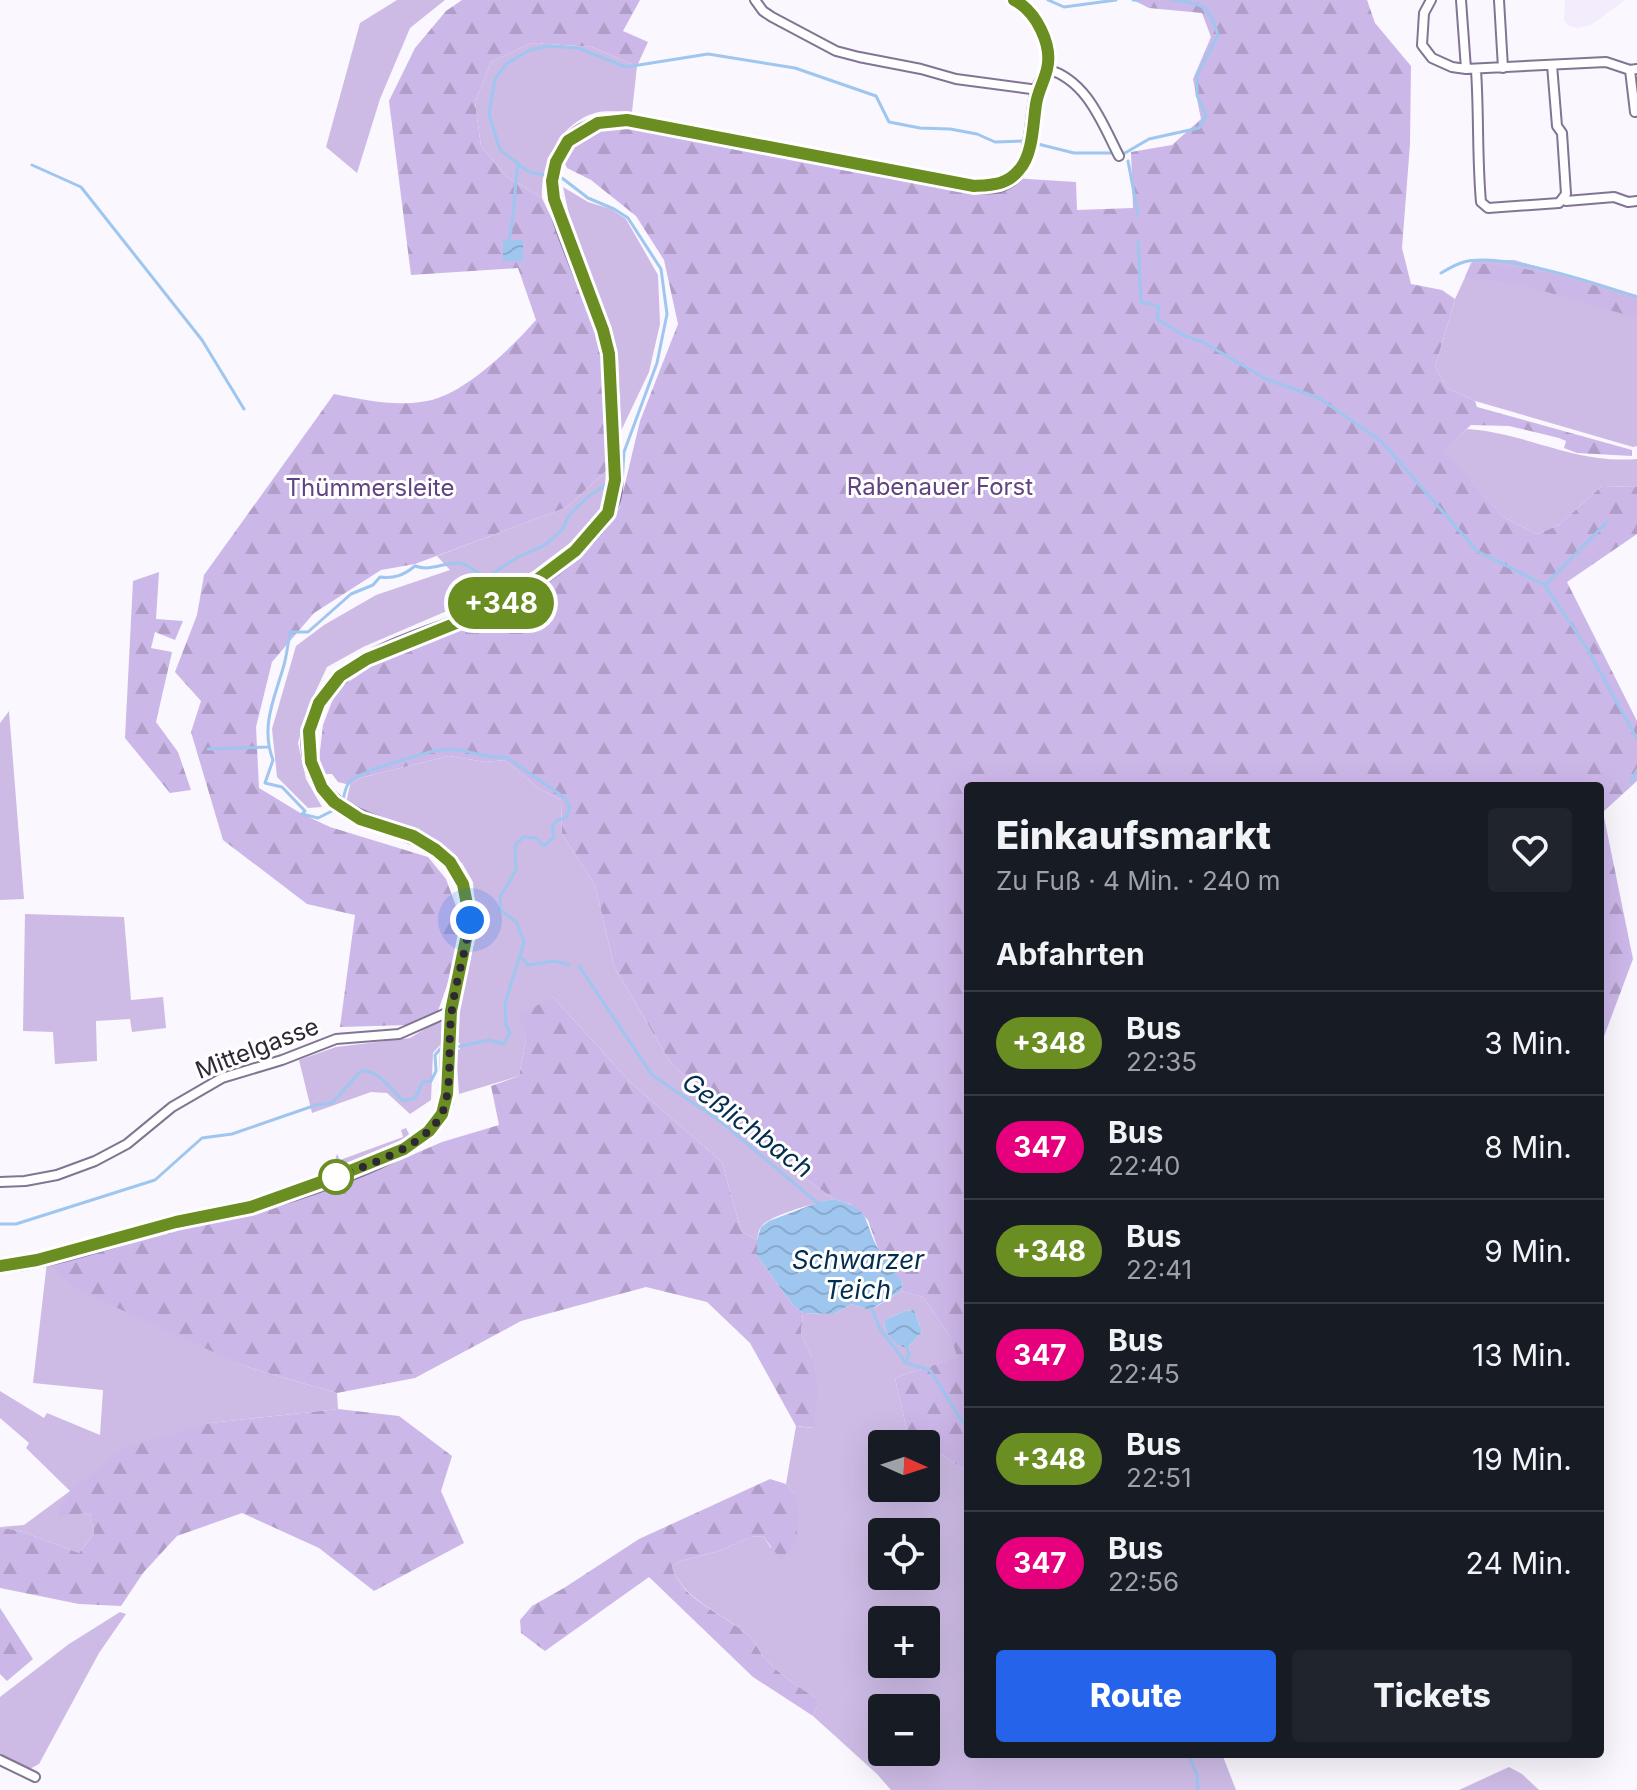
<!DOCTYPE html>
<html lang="de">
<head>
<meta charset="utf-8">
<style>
	body { margin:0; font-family:Inter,sans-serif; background:#20242c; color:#f1f3f6; height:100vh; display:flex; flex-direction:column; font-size:30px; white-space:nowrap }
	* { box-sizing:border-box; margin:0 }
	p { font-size:26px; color:#9ea1a6 }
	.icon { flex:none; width:44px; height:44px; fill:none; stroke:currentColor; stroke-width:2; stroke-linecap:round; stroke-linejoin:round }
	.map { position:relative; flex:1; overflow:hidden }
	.panel { position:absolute; left:964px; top:782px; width:640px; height:976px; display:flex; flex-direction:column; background:#171b24; border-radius:8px; box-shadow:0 8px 32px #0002 }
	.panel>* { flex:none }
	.badge { padding:0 16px; border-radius:26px; font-size:28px; line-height:52px }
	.needle { width:52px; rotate:93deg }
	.controls { position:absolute; left:868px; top:1430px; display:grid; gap:16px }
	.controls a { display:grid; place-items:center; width:72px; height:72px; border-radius:8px; background:#171b24; box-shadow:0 8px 32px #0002; font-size:40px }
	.you { position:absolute; width:40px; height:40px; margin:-20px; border:6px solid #fff; border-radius:50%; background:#1a73e8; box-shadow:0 0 0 12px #1a73e833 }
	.map>.badge { position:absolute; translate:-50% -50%; box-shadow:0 0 0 4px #fff }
	h2 { padding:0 32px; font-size:30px; line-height:72px }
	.round { display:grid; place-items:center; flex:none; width:84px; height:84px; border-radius:8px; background:#20242c }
	.summary { display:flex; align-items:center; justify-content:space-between; height:136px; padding:0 32px }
	h1 { font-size:38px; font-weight:800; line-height:60px }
	.button { display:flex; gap:16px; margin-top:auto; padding:16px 32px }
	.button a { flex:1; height:92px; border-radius:8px; background:#2563eb; color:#fff; font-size:32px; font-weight:800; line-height:92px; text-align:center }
	.button a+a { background:#20242c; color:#f1f3f6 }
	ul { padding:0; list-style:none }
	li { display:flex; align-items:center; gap:24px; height:104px; padding:0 32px; border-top:2px solid #363941 }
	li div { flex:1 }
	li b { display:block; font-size:30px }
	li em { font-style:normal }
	li .badge { min-width:88px; font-weight:700; text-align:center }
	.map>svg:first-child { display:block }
</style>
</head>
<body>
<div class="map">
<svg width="1637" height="1790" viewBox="0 0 1637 1790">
	<defs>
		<pattern id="forest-firs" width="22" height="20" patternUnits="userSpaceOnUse" patternTransform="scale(2)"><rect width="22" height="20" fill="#ccb7e9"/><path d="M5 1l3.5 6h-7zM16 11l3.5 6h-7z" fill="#b09dc8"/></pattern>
		<pattern id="water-waves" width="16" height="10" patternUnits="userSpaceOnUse" patternTransform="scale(2)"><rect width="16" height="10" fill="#9ec6ef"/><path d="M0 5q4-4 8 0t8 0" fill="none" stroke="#88aace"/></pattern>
	</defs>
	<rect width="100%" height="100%" fill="#faf7fe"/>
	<!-- built -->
	<path fill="#f2ecfd" d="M1565,0h60l-34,25 -13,3 -9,-2 -5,-5z"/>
	<!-- green -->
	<path fill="#cdbbe5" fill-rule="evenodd" d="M397,0h48l-35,28 -30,71 -23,74 -31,-26 34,-124z
		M531,43l61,4 45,19 -5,46c-11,0 -26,-2 -37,1 -35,10 -55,51 -53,85l-35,-21 -26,-31 -6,-44 16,-40z
		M563,187l25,15 23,7 15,10 32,56 2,49 -11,48 -29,61 -6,-76 -43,-133z
		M1473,260h41l123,35v151l-4,1 -158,-46 -28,-13 -12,-21 20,-68z
		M1467,429c61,4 106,35 170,30v28l-35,-1 -43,39 -22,9 -34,-17 -60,-67z
		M606,471l-2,34 -30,35 -41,31 -49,24 -121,52 -36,20 -20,43 -9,33 8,36 16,28 -14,1 -31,-31 -5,-48 24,-83 28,-21 52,-30 74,-25 -13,-14 130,-49z
		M9,711l15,188 -24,1v-177z
		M449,756l37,6 18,-2 36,29 21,11 1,34 33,51 19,81 56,96 110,98 54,39c-15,3 -65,16 -73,28 -3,4 -3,9 -4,13l-16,-9 -19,-69 -92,-80 -77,-85 -33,19 6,24 -7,36 -60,18 -3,-44 4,-1v-6l-4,-1 4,-52 16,-55 -3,-53 -11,-19 -31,-23 -85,-37 4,-18 10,-7z
		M25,914l99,3 7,83 32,-3 3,31 -34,4 -2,-13 -34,2 1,40 -42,3 -2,-32 -30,-1z
		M441,1019l1,24 -9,10 -2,47 -21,14 -23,-21 -16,-1 -59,21 -13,-53 37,-13 74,-9z
		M406,1128l4,8 -68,30 -7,-6 2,-6 3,6 63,-23 -2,-7z
		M47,1262l197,104 93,27 1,16 -127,14 -154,92 33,-2 4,20 -15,20 -56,-21 -23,-5 24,-2 46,-34 -44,-43 3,-5 -29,-25v-27l44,27 3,-5 53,22 3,-45 -70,-7z
		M901,1291l22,6 26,38 10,22 -64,21 12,53 61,41v282h254l14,36h-345l-14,-16 -64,-58 4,-9v-9c-19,-11 -40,-25 -54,-42 -5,-6 -8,-15 -14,-20 -24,-22 -67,-36 -77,-69l5,-5 42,-11 31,-14 13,-1 8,12 23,-55 -8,-9 10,-58 17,2 -1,-70 -11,-25 2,-20 31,1 17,-10 20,6zM914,1310l8,22 -15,16c-14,-6 -22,-13 -23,-28l21,-9zM882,1444h44v44h-44zM882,1532h44v44h-44zM882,1620h44v44h-44zM882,1708h44v44h-44z
		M120,1612l6,2 -27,39 -60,111 -11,6 -28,-14v-59l69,-53z
		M1509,1767l13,7 17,16h-80z"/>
	<!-- forest -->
	<path fill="url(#forest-firs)" d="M462,0h178l-17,31 25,11 -11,24 -45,-19 -61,-4 -40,19 -16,40 6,44 26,31 35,21 25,53 32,88 8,49 -1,83 -39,36 -152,57 -34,6 -67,43 -42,49 -16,65 3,61 43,26 28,13 98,30 18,22 11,30 1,32 -7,33 -13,37 -30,14 -68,2 15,-112 -48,-11 -84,-64 -32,-108 10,-31 -26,-29 22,-57 7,-40 130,-181c30,6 62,13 93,7 38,-7 84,-53 109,-81l-18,-52 -107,7 -22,-174 26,-53 31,-37z
		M1133,0h234l8,23 36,43 -1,78 -8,104 9,36 31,6 13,9 -20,68 12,21 28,13 2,6 155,43v6l-55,-3 -13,-5 2,-7 -7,-3 -50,-12 -38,-1 -27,25 59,67 34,17 22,-9 43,-39 35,1v47l-70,48 70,139v60l-34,31 30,147 -33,88v-261h-632v686l-61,-41 -12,-53 63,-21 -9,-22 -26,-38 -22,-6 2,-9 -6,-5 -9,-19 -10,-9 -10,-29 -18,-16 -16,-5 -54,-39 -110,-98 -56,-96 -19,-81 -33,-51 -1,-34 -21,-11 -36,-29 -18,2 -37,-6 -89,22 -10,7 -12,-3 -6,-8h-6l-8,-6 5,-43 13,-34 45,-32 129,-53 58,-44 51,-53 21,-88 38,-97 -14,-64 -28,-44 -45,-36 -24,-12 -4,-9c18,-26 34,-29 64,-34l338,61 47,-8 64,4 1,28 56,-2 -2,-56 41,-7 29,-26 -8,-40 18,-42 -9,-24 -53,-5z
		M1471,263c58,3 112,17 166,37v18l-115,-33 -57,-8z
		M159,572l-3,47 27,2 -8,19 -20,-8 -4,16 21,4 -16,70 22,30 13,38 -21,3 -45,-55 8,-157z
		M553,997l77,85 92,80 19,69 16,9v16l35,48 11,9 -2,20 11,25 6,27 -4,43 -18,-2 -46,-83 -43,-41 -61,-15 -125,34 -106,57 -78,15 -93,-27 -168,-77 -29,-27 137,-38 77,-12 105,-37 76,-33 57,-17 -8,-39 28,-10 7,-36 -7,-25z
		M338,1409l61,7 53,40 -11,35 23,52 -90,48 -55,-43 -77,-35 -65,23 -34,37 -22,33 -42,-2 -79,-16v-61l23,5 56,21 15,-20 -4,-20 -33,3 13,-25 56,-44 85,-24z
		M770,1479l16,5 8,9 5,21 -3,28 -15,18 -18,-24 -13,1 -31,14 -42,11 -5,5c10,34 53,47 77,69 6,5 9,14 14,20 14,17 35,31 54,42v9l-4,9 -60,-39 -104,-100 -104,74 -24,-18 -1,-13 12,-14 32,-18 75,-49z
		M0,1608l33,51 -26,22 -7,-7z"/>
	<!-- water -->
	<path fill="url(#water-waves)" d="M503,240h20v21h-20z
		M834,1199c37,10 29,20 43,48 3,6 9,9 12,14 5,9 7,15 14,21l-2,9 -31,19 -19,-6 -17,10 -31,-1 -11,-9 -35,-48v-16l4,-13 8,-6 50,-19z
		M914,1310l8,22 -15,16c-14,-3 -22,-14 -23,-28l21,-9z"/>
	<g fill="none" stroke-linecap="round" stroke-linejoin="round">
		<!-- stream -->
		<path stroke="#9ec6ef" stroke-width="3" d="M1048,0l16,7 52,-7
			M1133,0h7
			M1034,143l40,10h51l24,-14 50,-11 7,-12 -9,-21v-20l21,-40c-9,-31 -15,-31 -46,-35
			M1128,161l10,53
			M32,165l49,22 121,153 42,69
			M549,176l-20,-4 -29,-22 -11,-36 6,-35 11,-15 24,-14 18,-4 30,2 48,19 82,-13 87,14 81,28 13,26 31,6 30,1 27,5 18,8 32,-1
			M556,177l6,1 26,20 26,11 14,9 33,51 6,45 -10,49 -33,89 -2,31h-3
			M509,240c6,-25 5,-50 9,-75
			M1138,242l3,60 18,4 -2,13 28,17 18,6 63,37 53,19 62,43 96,110 68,34 43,65 49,89
			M1441,273c7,-4 15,-9 23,-11 38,-10 134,22 173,35
			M1545,585l62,-63
			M208,749l60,-2
			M1631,782l6,-12
			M343,800c1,-5 3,-13 6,-18 9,-10 87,-34 101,-33 21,1 34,10 56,8l59,41 5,9 -3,10 -9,3 -6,7 2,10 -10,9 -8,-8 -13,-1 -8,9 1,24 -16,27v12l17,14 7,19 -19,62 1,21 4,8 -6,11 -15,-4 -33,7
			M332,811l-14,7 -16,-4 3,-3 -23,-24 -17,-4 8,-23c-13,-34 2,-63 11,-95 3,-11 4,-22 6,-33h18l43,-38 22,-9 7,-8c14,2 24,-2 35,-11 16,6 28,-4 44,-3 11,1 17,11 28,14l31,-20 27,-12 17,-15 7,-15 20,-19 15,-10 8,-1
			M522,958l6,7 27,-4 14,4
			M579,966l73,109 68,46 100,84
			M0,1224h16l139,-44 47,-42 30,-4 84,-29 16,-2 29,-32c19,-1 29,18 42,30l12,-3 8,-16 8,-1 5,-10 -1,-16 7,-8
			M872,1309l8,20 26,34
			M905,1344l4,9 -3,10 24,7 31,50 7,6
			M1188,1754l9,21 1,15"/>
		<!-- minor casing -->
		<g stroke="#827594" stroke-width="12">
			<path id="minor" d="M755,0l8,11 9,6 64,34 23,6 62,12 35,10 82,11
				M1431,0l-7,13 -2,32 10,13 20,9 14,2 140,-7 24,8 7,-1
				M1461,0l5,69
				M1499,0l4,68
				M1047,69c40,11 55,54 72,87
				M1476,70c3,44 1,88 5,132l7,6 71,-5 7,-9 -4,-61 -5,-7 -5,-61
				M1630,70l5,42
				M1566,201l48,-4 14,5 9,-1
				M0,1182l25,-1 32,-6 38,-14 32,-17 45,-37 50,-29 60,-18 54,-21 63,-5 52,-23
				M0,1760l35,17"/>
		</g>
		<!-- secondary casing -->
		<g stroke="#827594" stroke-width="16">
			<path id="secondary" d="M0,1266c52,-4 114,-27 165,-41 27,-8 56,-10 83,-18 46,-12 131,-40 169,-67 14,-10 24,-21 29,-38 2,-30 1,-60 5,-90 6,-42 28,-86 12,-127 -24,-67 -116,-46 -146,-107 -7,-14 -10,-29 -8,-44 10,-80 122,-97 183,-126 33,-16 68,-41 94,-68 14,-15 26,-28 29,-49 2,-17 -1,-36 -2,-52 -1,-35 0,-70 -9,-103 -11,-43 -55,-121 -51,-160 1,-15 9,-30 20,-39 16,-13 34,-17 54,-17l308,59c18,3 51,12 67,5 36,-14 27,-65 36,-93 3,-10 10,-18 11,-29 1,-23 -15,-52 -35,-62"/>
		</g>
		<!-- minor -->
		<use href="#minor" stroke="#fff" stroke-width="8"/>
		<!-- secondary -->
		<use href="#secondary" stroke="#f4d0d1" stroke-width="12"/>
	</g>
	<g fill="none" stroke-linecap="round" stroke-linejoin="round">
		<!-- line casing -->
		<g stroke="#fff" stroke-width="18">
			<path id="line" d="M0,1266l37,-6 139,-38 75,-15 84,-30 69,-28 25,-18 13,-17 5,-20 4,-83 19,-91 -7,-36 -13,-22 -14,-12 -23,-14 -53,-17 -26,-17 -12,-14 -11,-26 -2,-31 10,-28 21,-27 27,-17 124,-50 27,-15 57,-43 33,-38 7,-33 -6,-126 -6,-24 -49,-131 -2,-18 4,-19 12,-21 30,-18 29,-3 347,66c18,-1 33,-1 45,-16 14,-15 14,-46 17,-66 2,-13 8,-22 11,-35 6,-24 -11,-58 -33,-69"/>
		</g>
		<!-- line -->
		<use href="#line" stroke="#6b8e23" stroke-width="12"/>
		<!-- walk -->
		<path stroke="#2e2835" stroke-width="8" stroke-dasharray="0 14.4" d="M336,1177c31,-12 99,-32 109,-72 7,-28 3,-59 6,-87 3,-33 15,-65 19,-98"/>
	</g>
	<!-- markers -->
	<circle fill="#fff" stroke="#6b8e23" stroke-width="4" cx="336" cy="1177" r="16"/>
	<g text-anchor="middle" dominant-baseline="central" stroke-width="6" stroke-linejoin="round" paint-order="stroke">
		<!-- park labels -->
		<g font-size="24" fill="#604380" stroke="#fff">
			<text x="940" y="486">Rabenauer Forst</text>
			<text x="370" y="487">Thümmersleite</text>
		</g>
		<!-- street labels -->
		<g font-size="24" fill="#2e2835" stroke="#fff">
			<text transform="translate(257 1048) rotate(-21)">Mittelgasse</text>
		</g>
		<!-- water labels -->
		<g font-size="26" font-style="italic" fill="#002d51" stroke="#fff">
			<text transform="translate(748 1125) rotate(37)">Geßlichbach</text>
			<text x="858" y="1259">Schwarzer<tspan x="858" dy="30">Teich</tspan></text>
		</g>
	</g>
</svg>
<div class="controls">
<a><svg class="needle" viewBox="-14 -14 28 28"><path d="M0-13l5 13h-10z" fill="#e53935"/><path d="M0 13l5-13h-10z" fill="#9ea1a6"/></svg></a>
<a><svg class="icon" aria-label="locate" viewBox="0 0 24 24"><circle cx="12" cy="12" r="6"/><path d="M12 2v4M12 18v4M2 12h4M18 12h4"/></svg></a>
<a>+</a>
<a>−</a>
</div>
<div class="you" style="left:470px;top:920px"></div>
<b class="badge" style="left:501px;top:603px;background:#6b8e23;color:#fff">+348</b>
<section class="panel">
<div class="summary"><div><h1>Einkaufsmarkt</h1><p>Zu Fuß · 4 Min. · 240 m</p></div><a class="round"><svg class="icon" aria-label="heart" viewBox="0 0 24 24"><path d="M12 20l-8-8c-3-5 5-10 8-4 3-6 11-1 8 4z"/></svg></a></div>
<h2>Abfahrten</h2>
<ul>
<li><span class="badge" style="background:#6b8e23;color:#fff">+348</span><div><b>Bus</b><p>22:35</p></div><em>3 Min.</em></li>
<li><span class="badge" style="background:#e6007e;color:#fff">347</span><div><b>Bus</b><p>22:40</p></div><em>8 Min.</em></li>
<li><span class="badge" style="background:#6b8e23;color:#fff">+348</span><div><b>Bus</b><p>22:41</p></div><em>9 Min.</em></li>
<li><span class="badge" style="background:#e6007e;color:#fff">347</span><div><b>Bus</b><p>22:45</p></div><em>13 Min.</em></li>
<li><span class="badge" style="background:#6b8e23;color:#fff">+348</span><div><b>Bus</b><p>22:51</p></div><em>19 Min.</em></li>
<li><span class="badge" style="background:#e6007e;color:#fff">347</span><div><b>Bus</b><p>22:56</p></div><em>24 Min.</em></li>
</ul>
<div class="button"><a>Route</a><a>Tickets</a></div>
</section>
</div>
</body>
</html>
